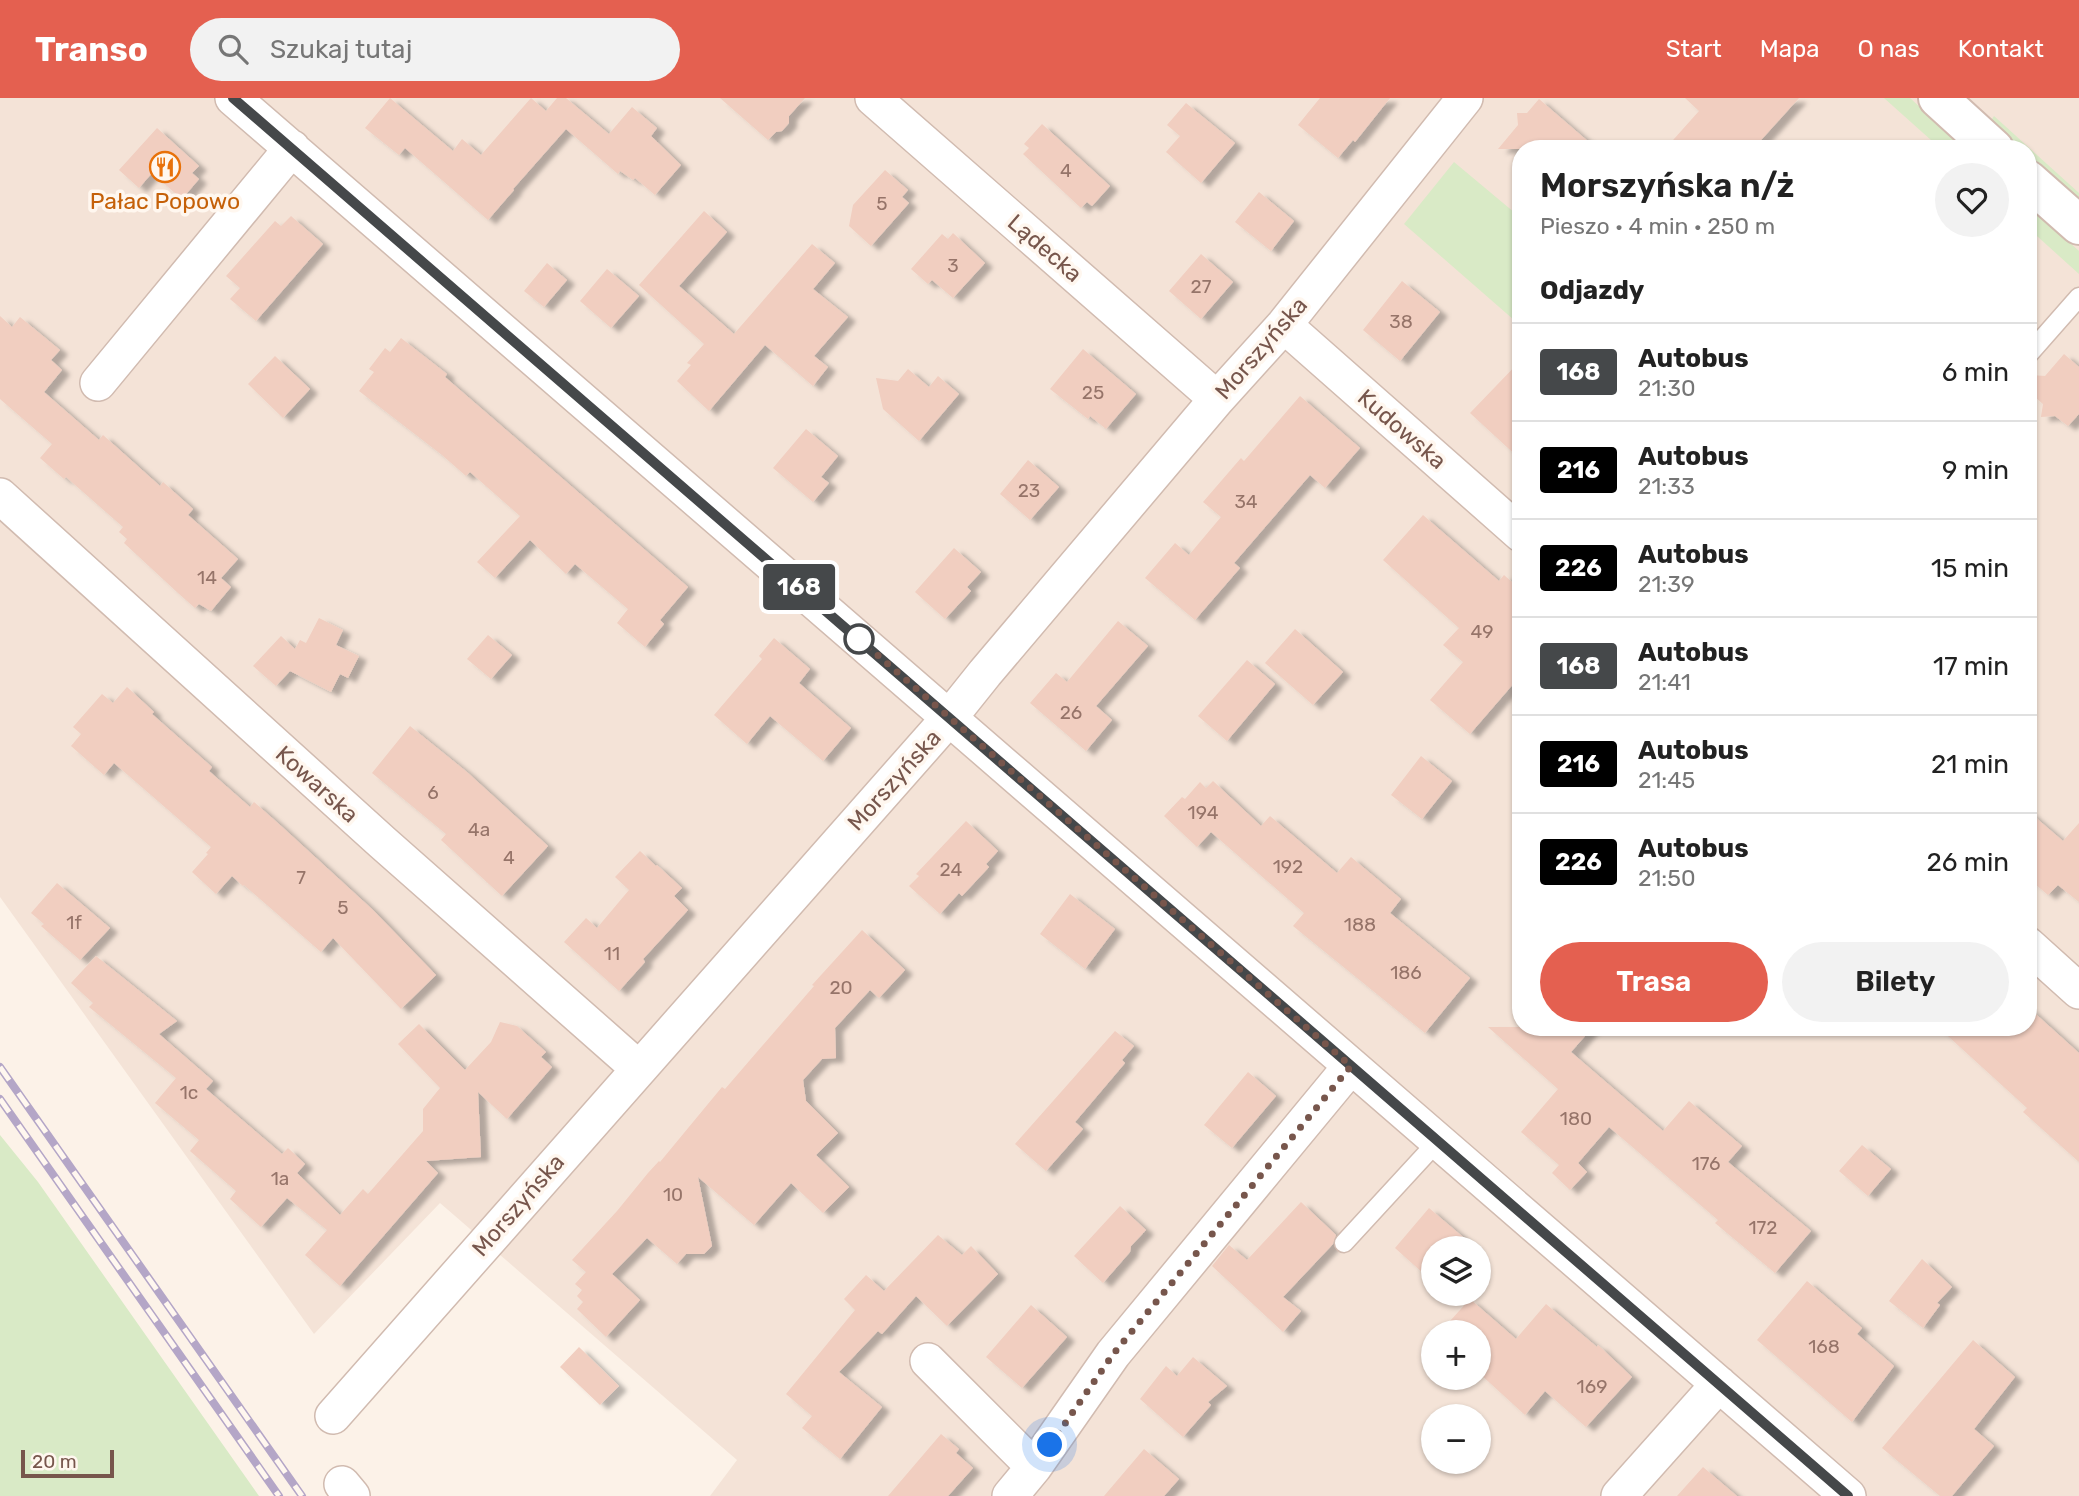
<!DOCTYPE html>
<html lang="pl">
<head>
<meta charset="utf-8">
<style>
	body { margin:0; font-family:Rubik,sans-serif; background:#f2f2f2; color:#222; height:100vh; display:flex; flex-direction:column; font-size:26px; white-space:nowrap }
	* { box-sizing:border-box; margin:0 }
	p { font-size:23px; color:#767676 }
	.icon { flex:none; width:38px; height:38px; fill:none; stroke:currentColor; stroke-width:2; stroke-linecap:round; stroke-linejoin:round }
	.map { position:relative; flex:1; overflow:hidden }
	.details { position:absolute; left:1512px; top:42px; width:525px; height:896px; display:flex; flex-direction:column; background:#fff; border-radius:28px; box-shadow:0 2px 5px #0004 }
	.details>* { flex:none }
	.badge { padding:0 14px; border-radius:5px; font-size:24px; line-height:46px }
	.controls { position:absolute; left:1421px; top:1138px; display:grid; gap:14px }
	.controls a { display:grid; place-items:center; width:70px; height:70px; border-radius:50%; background:#fff; box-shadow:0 2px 5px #0004; font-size:35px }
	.scale { position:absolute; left:21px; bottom:18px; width:93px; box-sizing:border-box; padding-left:7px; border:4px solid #77564c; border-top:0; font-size:19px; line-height:24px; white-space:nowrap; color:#77564c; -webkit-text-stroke:5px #fff7ef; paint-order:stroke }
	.you { position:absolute; width:35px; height:35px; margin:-18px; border:5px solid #fff; border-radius:50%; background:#1a73e8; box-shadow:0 0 0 10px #1a73e833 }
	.map>.badge { position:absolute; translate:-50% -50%; box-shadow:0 0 0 4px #fff }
	h2 { padding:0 28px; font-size:26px; line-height:63px }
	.round { display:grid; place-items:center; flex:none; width:74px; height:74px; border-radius:37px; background:#f2f2f2 }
	.overview { display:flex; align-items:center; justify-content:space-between; height:119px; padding:0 28px }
	h1 { font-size:33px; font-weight:600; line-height:52px }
	.cta { display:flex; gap:14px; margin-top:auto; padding:14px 28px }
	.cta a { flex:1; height:80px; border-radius:42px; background:#e46050; color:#fff; font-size:28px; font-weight:600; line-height:80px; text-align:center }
	.cta a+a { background:#f2f2f2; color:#222 }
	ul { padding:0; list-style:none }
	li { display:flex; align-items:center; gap:21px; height:98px; padding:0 28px; border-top:2px solid #e0e0e0 }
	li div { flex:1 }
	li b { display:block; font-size:26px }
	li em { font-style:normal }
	li .badge { min-width:77px; font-weight:700; text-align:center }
	header { display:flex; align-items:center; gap:42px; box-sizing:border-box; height:98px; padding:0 35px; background:#e46050; color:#fff }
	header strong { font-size:33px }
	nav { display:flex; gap:38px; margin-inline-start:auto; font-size:24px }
	.search { width:490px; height:63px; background:#f2f2f2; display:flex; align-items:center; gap:18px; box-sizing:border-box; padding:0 24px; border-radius:38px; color:#767676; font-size:26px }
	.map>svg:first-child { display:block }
</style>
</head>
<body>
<header>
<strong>Transo</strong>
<div class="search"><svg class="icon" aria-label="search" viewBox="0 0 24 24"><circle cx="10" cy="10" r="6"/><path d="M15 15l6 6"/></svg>Szukaj tutaj</div>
<nav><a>Start</a><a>Mapa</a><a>O nas</a><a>Kontakt</a></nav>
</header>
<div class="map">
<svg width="2079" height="1398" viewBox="0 0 2079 1398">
	<defs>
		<filter id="shadow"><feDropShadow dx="8" dy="4.5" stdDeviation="2" flood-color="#0004"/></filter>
	</defs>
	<rect width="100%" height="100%" fill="#fcf2e8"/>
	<!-- residential -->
	<path fill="#f4e3d7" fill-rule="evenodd" d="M0,0h2079v1398h-1369l27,-36 -297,-257 -126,131 -314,-437zM1521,51h507v878h-507zM1433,1150h46v45h-46zM1433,1234h46v45h-46zM1433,1318h46v45h-46z"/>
	<!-- green -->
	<path fill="#d9eac6" d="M1884,0h26l56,51h-25z
		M1994,18l85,77v9l-51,-46v-7h-8l-30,-27z
		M1454,64l67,56v94l-7,8 -110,-96z
		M2028,107l51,46v23l-51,-46z
		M0,1037l38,47 221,314h-259z"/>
	<!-- building -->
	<path fill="#f1cec0" filter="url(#shadow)" d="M390,0l63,53 9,-12 19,16 50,-57 15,13 11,-13h9l43,36 23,-27 25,21 -6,8 30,29 -26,30 -20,-17 -2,2 -13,-9 -2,3 -52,-45 -53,60 1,1 -26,30 -83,-72 -6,7 -34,-27z
		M720,0h85l-16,18v7l-7,8 -6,1 -8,8z
		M1320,0h70l-35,44 -2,-2 -15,18 -40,-33z
		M1685,0h114l-46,51h-88l34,-38z
		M1539,1l58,50h-99l20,-24 -1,-12h10z
		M1186,5l49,40 -34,40 -35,-31 14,-16 -13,-11z
		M1042,26l68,62 -18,20 -5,-4 -6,6 -58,-54 6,-6 -5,-4z
		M157,30l42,38 -7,7 7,6 -17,20 -30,-26 -13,15 -20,-18z
		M885,72l23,20 -6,7 7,6 -38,43 -22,-20 4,-21z
		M1259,94l35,29 -23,30 -36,-29z
		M704,113l23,21 -48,54 55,48 78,-90 23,19 -22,26 35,28 -34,39 14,11 -15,19 -48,-41 -56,66 -32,-30 14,-16 -4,-2 17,-19 -65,-59z
		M291,118l32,28 -67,77 -26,-22 10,-11 -14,-12 49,-55 6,5z
		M953,135l32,30 -32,35 -21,-18 -4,4 -17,-15 31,-35 6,5z
		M1201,156l32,28 -32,37 -32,-28z
		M547,165l20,17 -23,27 -20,-16z
		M607,171l32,27 -28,32 -31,-27z
		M1402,183l38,31 -40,49 -37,-31z
		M0,218l12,11 8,-10 40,33 -9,10 11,10 -18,22 55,48 4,-5 57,51 3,-4 30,27 -5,6 50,44 -17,19 10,9 -20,24 -12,-7 -4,4 -17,-15 -54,-50 3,-4 -8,-7 4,-5 -57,-50 -2,2 -24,-21 12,-14 -52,-45z
		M401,240l46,36 -2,3 243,210 -28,33 4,4 -19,23 -28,-24 11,-14 -53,-45 -9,10 -36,-34 -35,38 -18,-16 43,-46 -50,-44 -4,4 -24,-21 -83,-64 15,-19 -5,-3 16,-21 5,4z
		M1083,251l53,45 -30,35 -16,-13 -2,3 -38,-30z
		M2064,256l15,13v47l-11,12 -13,-10 -14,1 2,-13 -8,-7 -5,-22 15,1z
		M275,258l35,33 -27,29 -35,-34z
		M1521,262v100l-51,-47z
		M908,271l21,18 9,-11 21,18 -40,47 -36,-32 -7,-31 22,3z
		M1300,298l60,52 -35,40 -15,-13 -76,88 6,5 -45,52 -50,-42 30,-35 14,12 32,-38 -18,-15 38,-44 3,3z
		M806,331l32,27 -17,21 8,6 -16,19 -40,-34z
		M1028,362l31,27 -29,33 -30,-26z
		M1423,417l76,66 5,-6 17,15v85l-51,59 -40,-34 33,-38 -20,-17 16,-17 -76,-68z
		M954,450l27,24 -14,15 4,4 -26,28 -30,-27z
		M319,520l24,12 -7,15 23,11 -11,22 -8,-4 -9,18 -41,-21 -14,15 -23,-20 28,-30 14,13 5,-9 6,3z
		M1118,523l30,25 -52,60 16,14 -26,31 -56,-48 26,-30 11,9z
		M1295,531l48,43 -30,33 -48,-42z
		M488,537l24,20 -21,24 -24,-20z
		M774,540l36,31 -11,14 52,45 -28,33 -53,-45 -23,28 -33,-29 48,-56 -3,-3z
		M1247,562l28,24 -48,57 -29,-25z
		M127,589l27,25 -2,2 60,53 -3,4 41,36 4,-5 25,22 94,86 63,65 -35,34 -68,-71 -12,14 -77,-67 -1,1 -11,-10 -16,18 -24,-22 16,-18 -2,-1 5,-6 -97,-84 -10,12 -33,-29 10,-12 -8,-7 29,-33 11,9z
		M410,628l57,46 81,74 -46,50 -61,-56 5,-6 -74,-61z
		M1421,658l31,25 -30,38 -31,-24z
		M1213,683l48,45 9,-10 67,57 14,-16 50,42 -11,14 80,65 -45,55 -132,-107 11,-13 -93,-81 -14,15 -33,-31 18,-19 3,2 15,-17 6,6z
		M2028,713l35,30 16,-18v79l-21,-17 -10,10 -20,-17z
		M966,723l32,30 -12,13 3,3 -27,29 -3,-3 -19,21 -31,-28 10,-10 -3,-2z
		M640,753l16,15 1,-1 25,23 -8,8 14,14 -45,49 2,3 -26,29 -55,-49 22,-24 11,10 32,-38 -14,-13z
		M57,785l53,45 -30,32 -39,-34 3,-2 -13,-11z
		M1070,796l45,35 -30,40 -45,-35z
		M862,832l43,40 -26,28 -9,-8 -35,38 1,30 -14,1 -19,21 3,21 32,32 -22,22 33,32 -26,26 -32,-30 -37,42 -56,-48 14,69 -8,8h-18l-9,10 -30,-26 -35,36 28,26 -34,37 -29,-28 6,-7 -6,-6 5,-6 -7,-6 11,-12 -14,-12 45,-49 31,-38 11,-12 1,1 62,-75 3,2 89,-103 -2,-1z
		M96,858l81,65 -18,13 54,47 -7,8 76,65 6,-6 17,16 -8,9 43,42 23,-26 5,5 55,-63v-22l17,-21 -42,-44 21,-20 46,46 26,-28 9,-20 17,4 29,26 -5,5 11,10 -45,52 -29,-27 3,65 -55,4 12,12 -98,113 -35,-31 22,-25 -40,-32 -26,29 -31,-28 6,-8 -46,-40 9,-11 -44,-37 21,-25 -87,-71 4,-4 -22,-20z
		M2028,909l51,46v109l-56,-50 4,-4 -89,-81h90z
		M1488,929h105l-22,25 92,79 26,-30 53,45 -14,16 83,69 -36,42 -60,-50 3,-3 -109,-93 -31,36 9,9 -17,18 -18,-17 7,-8 -38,-33 37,-43z
		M1115,933l19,15 -12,14 3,3 -50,59 8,7 -37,42 -31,-27z
		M1248,974l28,24 -44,52 -28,-23z
		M1862,1047l29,24 -23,27 -29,-25z
		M1301,1104l35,33 -3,9 -50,53 18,14 -18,21 -71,-66 17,-21 18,15z
		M1120,1108l26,24 -15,16 -1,6 -27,31 -29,-27z
		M1429,1110l47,40h-43v34l-38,-34z
		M938,1137l24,20 9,-9 27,28 -51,52 -31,-30 -34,38 -4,-3 -39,41 43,35 -42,52 -38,-31 10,-12 -26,-22 69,-84 -11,-11 22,-24 18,16z
		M1922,1161l30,28 -15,16 3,2 -17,23 -34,-27z
		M1807,1183l55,47 -5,6 37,32 -42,56 -95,-82z
		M1470,1201l46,40 30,-35 51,43 1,-2 34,32 -46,50 -41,-36 -20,24 -46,-42v-41h-39z
		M1031,1207l36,32 -45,51 -36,-31z
		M1973,1242l42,37 -41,52 20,17 -42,50h-12l-58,-48z
		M579,1249l40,39 -19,19 -40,-38z
		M1193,1259l34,29 -19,16 3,3 -28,32 -43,-38 26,-33 11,10z
		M941,1336l18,15 -3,4 17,15 -25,28h-60z
		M1144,1351l35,30 -15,17h-60z
		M1703,1369l34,29h-60z"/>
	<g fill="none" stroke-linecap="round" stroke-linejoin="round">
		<!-- service casing -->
		<g stroke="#d1bbb0" stroke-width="21">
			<path id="service" d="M2028,257l51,-58
				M1344,1145l93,-101"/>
		</g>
		<!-- minor casing -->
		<g stroke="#d1bbb0" stroke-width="38">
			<path id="minor" d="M233,0l1615,1398
				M873,0l344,301
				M1284,227l237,209
				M98,285l194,-235
				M0,398l382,346 256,226
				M2028,847l51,46
				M928,1263l106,106
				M333,1318l616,-698 36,-45 232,-274 67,-74 181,-227
				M342,1386l10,12
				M1010,1398l24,-29 79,-113 238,-288
				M1619,1398l100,-112"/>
		</g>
		<!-- tertiary casing -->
		<g stroke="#d1bbb0" stroke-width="42">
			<path id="tertiary" d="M1938,0l56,51
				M2028,82l51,45"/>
		</g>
		<!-- service -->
		<use href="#service" stroke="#fff" stroke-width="18"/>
		<!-- minor -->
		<use href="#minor" stroke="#fff" stroke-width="35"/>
		<!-- tertiary -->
		<use href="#tertiary" stroke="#fff" stroke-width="38"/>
		<!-- rail casing -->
		<g stroke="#b4a6c7" stroke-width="8">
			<path id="rail" d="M0,969l302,429
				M0,1001l279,397"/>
		</g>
		<!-- rail -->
		<use href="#rail" stroke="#fff7ef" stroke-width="5" stroke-dasharray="16" stroke-linecap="butt"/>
	</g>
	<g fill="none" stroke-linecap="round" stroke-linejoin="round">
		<!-- line casing -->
		<g stroke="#fff" stroke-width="16">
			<path id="line" d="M233,0l1615,1398"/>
		</g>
		<!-- line -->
		<use href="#line" stroke="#45484a" stroke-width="10"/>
		<!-- walk -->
		<path stroke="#77564c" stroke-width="7" stroke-dasharray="0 12.6" d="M859,541l492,427 -237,287 -64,92"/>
	</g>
	<!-- icons -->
	<defs>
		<g id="restaurant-ring" transform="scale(1.575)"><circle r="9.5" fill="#fff7ef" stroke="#e8710a" stroke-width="1.5"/><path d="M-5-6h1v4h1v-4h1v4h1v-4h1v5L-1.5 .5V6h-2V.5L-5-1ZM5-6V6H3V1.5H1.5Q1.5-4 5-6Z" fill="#e8710a"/></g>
	</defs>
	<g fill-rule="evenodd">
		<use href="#restaurant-ring" x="165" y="69"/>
	</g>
	<!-- markers -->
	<circle fill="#fff" stroke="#45484a" stroke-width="3.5" cx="859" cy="541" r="14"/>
	<g text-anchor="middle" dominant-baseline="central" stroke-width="7" stroke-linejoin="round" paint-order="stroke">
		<!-- number labels -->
		<g font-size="19" fill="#967469">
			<text x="1066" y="72">4</text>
			<text x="882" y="105">5</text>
			<text x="953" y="167">3</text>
			<text x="1201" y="188">27</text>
			<text x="1401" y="223">38</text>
			<text x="1093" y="294">25</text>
			<text x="1029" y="392">23</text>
			<text x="1246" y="403">34</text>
			<text x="207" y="479">14</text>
			<text x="1482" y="533">49</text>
			<text x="1071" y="614">26</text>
			<text x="433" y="694">6</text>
			<text x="1203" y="714">194</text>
			<text x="479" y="731">4a</text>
			<text x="509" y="759">4</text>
			<text x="1288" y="768">192</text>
			<text x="951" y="771">24</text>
			<text x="301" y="779">7</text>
			<text x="343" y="809">5</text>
			<text x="74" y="824">1f</text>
			<text x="1360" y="826">188</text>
			<text x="612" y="855">11</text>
			<text x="1406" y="874">186</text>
			<text x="841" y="889">20</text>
			<text x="189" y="994">1c</text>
			<text x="1576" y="1020">180</text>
			<text x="1706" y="1065">176</text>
			<text x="280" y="1080">1a</text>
			<text x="673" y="1096">10</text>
			<text x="1763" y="1129">172</text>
			<text x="1824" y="1248">168</text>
			<text x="1592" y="1288">169</text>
		</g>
		<!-- food labels -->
		<g font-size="23" fill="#c56008" stroke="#fff7ef">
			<text x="165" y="103">Pałac Popowo</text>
		</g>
		<!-- street labels -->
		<g font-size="23" fill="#77564c" stroke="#fff7ef">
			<text transform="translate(1045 150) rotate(41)">Lądecka</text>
			<text transform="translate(1261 250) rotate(-49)">Morszyńska</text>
			<text transform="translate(1402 331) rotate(41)">Kudowska</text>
			<text transform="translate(894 682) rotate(-48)">Morszyńska</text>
			<text transform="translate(317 686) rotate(42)">Kowarska</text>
			<text transform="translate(518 1107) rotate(-49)">Morszyńska</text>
		</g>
	</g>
</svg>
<div class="controls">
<a><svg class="icon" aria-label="layers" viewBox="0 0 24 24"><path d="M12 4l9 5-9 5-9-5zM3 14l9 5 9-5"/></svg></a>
<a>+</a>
<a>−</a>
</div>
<div class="scale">20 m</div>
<div class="you" style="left:1050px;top:1347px"></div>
<b class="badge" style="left:799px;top:489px;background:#45484a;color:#fff">168</b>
<section class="details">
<div class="overview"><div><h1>Morszyńska n/ż</h1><p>Pieszo · 4 min · 250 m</p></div><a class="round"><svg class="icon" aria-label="heart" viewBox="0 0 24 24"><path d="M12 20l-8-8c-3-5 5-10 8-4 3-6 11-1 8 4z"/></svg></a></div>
<h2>Odjazdy</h2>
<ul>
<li><span class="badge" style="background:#45484a;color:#fff">168</span><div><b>Autobus</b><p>21:30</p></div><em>6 min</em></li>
<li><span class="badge" style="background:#000;color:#fff">216</span><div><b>Autobus</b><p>21:33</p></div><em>9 min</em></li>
<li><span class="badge" style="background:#000;color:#fff">226</span><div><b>Autobus</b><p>21:39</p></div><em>15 min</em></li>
<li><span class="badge" style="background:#45484a;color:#fff">168</span><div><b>Autobus</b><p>21:41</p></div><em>17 min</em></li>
<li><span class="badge" style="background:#000;color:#fff">216</span><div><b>Autobus</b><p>21:45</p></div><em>21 min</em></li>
<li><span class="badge" style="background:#000;color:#fff">226</span><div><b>Autobus</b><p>21:50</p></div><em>26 min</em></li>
</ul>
<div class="cta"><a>Trasa</a><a>Bilety</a></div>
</section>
</div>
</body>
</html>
